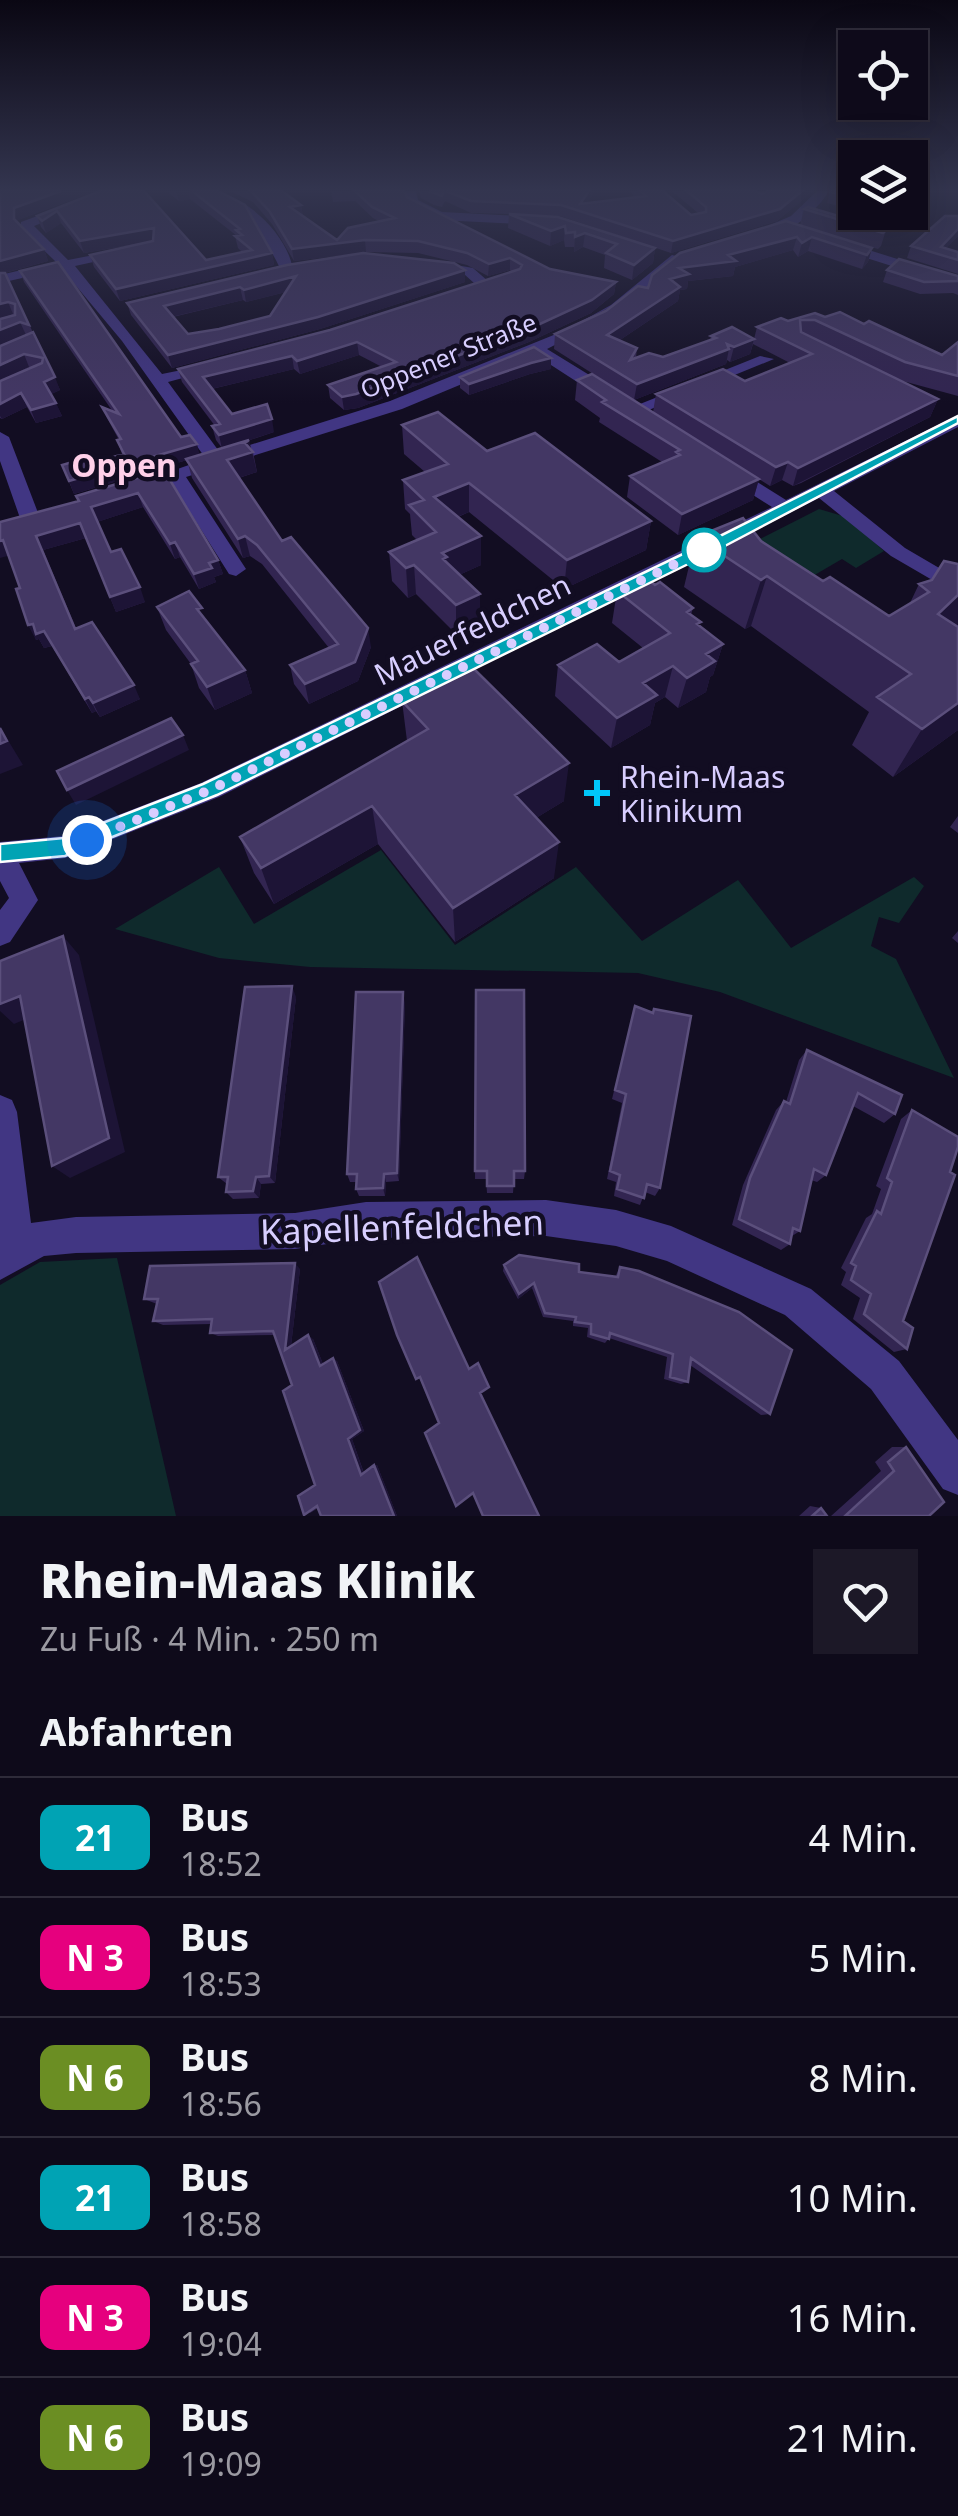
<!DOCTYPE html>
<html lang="de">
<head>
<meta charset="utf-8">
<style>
	body { margin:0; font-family:"Noto Sans",sans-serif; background:#1c1827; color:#f1f3f6; height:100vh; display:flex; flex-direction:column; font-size:38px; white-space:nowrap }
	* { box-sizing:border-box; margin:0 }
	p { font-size:32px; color:#9b9aa2 }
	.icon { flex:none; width:55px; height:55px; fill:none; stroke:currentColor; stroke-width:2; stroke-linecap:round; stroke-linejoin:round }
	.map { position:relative; height:1516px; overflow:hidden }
	.sheet { display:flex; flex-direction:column; background:#0e0a1a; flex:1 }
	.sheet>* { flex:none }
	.badge { padding:0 20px; border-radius:15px; font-size:35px; line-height:65px }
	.controls { position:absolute; left:838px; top:30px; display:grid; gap:20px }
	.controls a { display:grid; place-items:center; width:90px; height:90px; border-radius:0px; background:#0e0a1a; box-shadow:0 10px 40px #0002,0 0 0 2px #2e2b39; font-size:50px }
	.you { position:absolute; width:50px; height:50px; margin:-25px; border:8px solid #fff; border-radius:50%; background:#1a73e8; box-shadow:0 0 0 15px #1a73e833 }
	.map>.badge { position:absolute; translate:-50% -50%; box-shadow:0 0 0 5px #fff }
	h2 { padding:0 40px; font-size:38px; line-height:90px }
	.round { display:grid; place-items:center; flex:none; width:105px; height:105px; border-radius:0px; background:#1c1827 }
	.summary { display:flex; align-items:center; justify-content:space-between; height:170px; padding:0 40px }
	h1 { font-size:48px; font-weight:800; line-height:75px }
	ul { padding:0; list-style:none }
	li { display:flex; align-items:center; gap:30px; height:120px; padding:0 40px; border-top:2px solid #2e2b39 }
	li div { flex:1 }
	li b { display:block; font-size:38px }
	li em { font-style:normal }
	li .badge { min-width:110px; font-weight:700; text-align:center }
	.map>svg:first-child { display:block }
</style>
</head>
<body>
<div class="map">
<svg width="958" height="1516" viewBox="0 0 958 1516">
	<rect width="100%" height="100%" fill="#120d22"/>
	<!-- green -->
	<path fill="#0f2a2c" d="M819,509l27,8 38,34 -28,17 -14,-9 -36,21 -56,-36z
		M381,850l74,95 121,-78 66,74 96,-61 53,68 123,-71 10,9 -25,37 -20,-6 -8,29 25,13 58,119 -234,-86 -82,-19 -328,-6 -91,-9 -104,-29 104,-62 35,57z
		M117,1258l59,258h-176v-231l40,-23z"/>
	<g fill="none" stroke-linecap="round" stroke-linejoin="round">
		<!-- minor -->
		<path fill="#413683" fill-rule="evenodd" d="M106,191h17l-89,35 34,34 62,-12v6l-55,12 87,108 54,-11v6l-48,13 53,72 169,-53 176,-71 45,-25 61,-50 12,3 -63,53 -74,38 70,43v8h-12l-71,-46 -132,55 -216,68 60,92 -10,7 -7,-2 -58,-92 -33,10 -9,-6 77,-27 -84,-118 -60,-72 -62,14v-8l56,-13 -35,-34v-6z
			M208,191c36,0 84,48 85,82l-37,7v-6l24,-6c-25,-49 -30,-47 -72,-77z
			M404,191h12l2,9 24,12 100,5 6,4 -6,4 -103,-5 -30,-15z
			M817,191h12c-15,24 -45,48 -75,47v-6l37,-16z
			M840,241l118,37v9l-123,-39v-6z
			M433,261l40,7 16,14 -7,9 -32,7v-6l24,-9 -10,-9 -36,-6v-6z
			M760,356l14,3 -135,55 -14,-4z
			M958,415v12l-124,64 71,57 53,31v16l-67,-39 -72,-58 -600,299 -154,61 -46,5 19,37 -28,42 -10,4v-36l9,-12 -9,-17v-39l64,-6 137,-53 571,-276 -49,-31v-8h12l51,32z
			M0,432l9,5 31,81 -3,4h-14l-3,-4 -20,-57z
			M0,1095l12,5 5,12 14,111 45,-6 219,-4 71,-11 180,-2 70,10 55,16 140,63 88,72 59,79v55l-15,-6 -72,-100 -86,-74 -118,-54 -51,-15 -70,-10 -180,2 -71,11 -219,4 -32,3 -44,24z"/>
	</g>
	<!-- wall -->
	<path fill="#322551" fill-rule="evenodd" d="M0,191h95l-77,29v3l26,26 4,12 -43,12 55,117 -9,4 11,22 -26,7 -9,-16 -25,12 -2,-1v-37l32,-14h-3l-29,14 27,-46 -27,10v-26l14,-4 -14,4z
		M100,191l106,69 36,-8 -4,-4 -3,-12h2l-47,-37 -11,2 -13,-10h52l54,62 2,12 -154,36 -26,-34 -4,-12 59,-13 -65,11 -23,-30 -15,10 -5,-6 -4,-11z
		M230,191h52l19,14 2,11 34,24 42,-19 -6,-3 -18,-17 -22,1 -2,-11h73l3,6 143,72 66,13 -2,12 -23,19 -62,29 -171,66 -14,2 -14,-12 -2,-13 54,-18 -23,-12 -59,19 -6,-5 -82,20 20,25 42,18 -30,10 9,10 4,20 -18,6 43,63 89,106 -13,34 -49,23 -15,-20 -4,-19 39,-17 -67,-84 -12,-8 -7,2 -51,-80 -5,-18 -113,34 -12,-29 26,-1 34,-10 -5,-14h2l-12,-22 -5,-11 11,5 -89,-130 -4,-11 180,184 22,-7 -6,-8 -4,-14h3l-33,-44 -4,-13 152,-39 182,-58 -2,-2 -22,6 -21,-11 -49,-12 -52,-1 -72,9 -22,-37 -19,-22z
		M419,191h176l-8,12 48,-5 -5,-7h33l28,24 7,-2 -26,-22h84l6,3 5,-3h46l-36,30 -106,32 -111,-37 -34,-1 129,33 -2,15 -21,17 -28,-12 1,-13 -22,-8 -9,5v-5h-9l-1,-7 -14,6 -42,-18 1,-14 -38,-1 -26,-12 -3,6 -8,-2 -13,-7z
		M830,191h25v19l-28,-7z
		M804,209l82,21 -5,16 -3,3 -78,-24z
		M868,212h39l-6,8z
		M958,216v20l-12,12 12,4v22l-51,-16 4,-12z
		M786,221l86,27 -4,14 -6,7 -54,-18 -10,6 -5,-7 -58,17 -2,9 -45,5 -1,8 -7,1 -2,11 -58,39 17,8 -1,10 27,-1 47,-16 1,-5 43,3 3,-12 31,-6 37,-4 39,7 78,31 16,-13v54l-59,-16 39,19 -8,18 -129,66 -8,3 -11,-6 -12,6 -117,-74 3,-18 89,-13 45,-18 -37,-19 -3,10 -20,8 -3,-2 -1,4 -92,36 -80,-51 1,-15z
		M287,265l178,5v12l-145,47 -148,39 -41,-53 -4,-12zM286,292l-16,24 -51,13 -31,5 -15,-17 70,-17 3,2z
		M887,270l71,6v19l-5,-2 -33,1 -37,-12z
		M551,369l-21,5 -61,21 -9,-7v-11z
		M577,380l182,99 -6,21 -75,35 -51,-38 3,-21 32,-14 -63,-40 1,-4 -25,-18z
		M402,425l85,26 164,70 -5,29 -82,39 -95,-77 -11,5 23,48 -22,10 21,19v29l-24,11 -40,-40 -8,4 -16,-17 -3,-29 28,-12 -5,-5 -2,-21 -5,-5 -2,-29 22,-8 -21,-18z
		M164,470l54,90 5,14 -9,3 2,5 -17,7 -19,-32 -5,2 -32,-52 -46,15 14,30 34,50 -29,10 -30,-74 -43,12 33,78 64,71 -40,18 -4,-6 -4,2 -40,-67 -8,2 -5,-9 -3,1 -27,-84 70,-55z
		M696,537l65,4 62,40 66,35 21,-13 9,-19 13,-4 26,-16v166l-65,47 -41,-32 17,-33 -118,-86 -6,3 -61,-42z
		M655,585l38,23 -2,7 9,12 23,17 -10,31 -3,2 -4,15 -28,16 -13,-11 -10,6 -5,22 -39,23 -56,-52 3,-31 61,-3 24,-14 -31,-25 5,-32z
		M157,607l49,13 39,50 7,23 -37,17 -16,-22 -8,-24 -25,-34z
		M402,701l162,100 -28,17 18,60 -99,64 -77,-98 -104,60 -20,-31 -14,-36 167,-96z
		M958,816v17l-8,-6z
		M958,931v12l-6,-5z
		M476,990l49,181 -1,8h-10l-1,14h-26l-1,-14h-11z
		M296,997l-21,186 -14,1 -2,14 -26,1 -7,-7 1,-8 -9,-7z
		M405,1003l-6,178 -13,1 -1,14h-26l-3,-7v-7h-6l-3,-8z
		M635,1006l25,182 -5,8 -10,-4 -5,13 -26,-9 2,-14 -9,-3 15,-76 -10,-4z
		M807,1050l88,64 -11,9 -31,-17 -27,69 -9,7 -6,-2 -11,51 -8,5 -2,8 -9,6 -49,-25 11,-40 33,-75 8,-9 2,1 13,-42z
		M912,1110l-9,211 4,28 -13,3 -41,-33 7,-21 -19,-13 5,-13 -5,-4 25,-50 6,-4 9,-25 -5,-3 25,-67z
		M504,1265l75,7 36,5 5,-10 150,147 -9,1 -71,-50 -2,17 -7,2 -17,-5 3,-22 -58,-19 -4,5 -18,-6 1,-9 -15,-2v-5l-30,-4 -11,-29 -14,11 -15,-28z
		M300,1269l-9,77 22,-7 10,25 14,-3 27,70 -12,8 12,34 10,-8h3l20,51h-76l-3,-8 -8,5 5,-28 -23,-100 -18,-50 -56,1 -8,-3 2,-9 -49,1 -10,-4 4,-17 -13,-5z
		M892,1447h14l23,69h-98l50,-45 -6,-9z
		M810,1506l11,2 6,8h-28z"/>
	<!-- shaded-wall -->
	<path fill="#1d1436" d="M61,191h34l-77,29v11l-4,-12v-11z
		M176,191h13l1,8 -11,2z
		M589,191h6l-13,21 -2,-8z
		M802,191h11l-36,30 -106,32 2,-12z
		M919,191h5l-14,18v-7z
		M301,205l2,11 -13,-9z
		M57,211l4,12 -15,10 -4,-12z
		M565,226l-1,14 -14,6 1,-15z
		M154,228l3,12 -73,13 -4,-12z
		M958,229v7l-18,19 1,-8z
		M585,233l-2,14 -9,5 1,-15z
		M797,237l-4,13 -58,17 -2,9 -45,5 -1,8 -7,1 -2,11 -73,49 2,-15 63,-56 9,-11z
		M812,237l-4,14 -10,6 4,-14z
		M365,240l1,12 -72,9 -2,-12z
		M655,248l-2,15 -21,17 2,-15z
		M872,248l-4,14 -6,7 5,-14z
		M44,249l4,12 -48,13v-13z
		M272,253l2,12 -154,36 -4,-12z
		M510,258v12l-22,6 1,-12z
		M465,270v12l-145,47 -148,39 -4,-13z
		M296,276l2,13 -52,13 -2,-12z
		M616,282l-2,12 -23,19 -62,29 -171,66 -14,2 -2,-13z
		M240,287l3,13 -76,18 -3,-12z
		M8,302l5,12 -13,5v-15z
		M20,322l6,13 -26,10v-15z
		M754,339l-4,15 -20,8 4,-15z
		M357,342l2,13 -59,19 -3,-13z
		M729,349l-3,15 -92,36 3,-16z
		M24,354l5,13 -29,14v-16z
		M292,356l2,13 -87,21 -4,-13z
		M551,358v11l-21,5 -61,21v-11l62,-21z
		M55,377l5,13 -10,5 -6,-13z
		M21,393l6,14 -25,12 -2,-3v-12z
		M938,399l-8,18 -137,69 5,-18z
		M56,403l6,13 -26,7 -5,-13z
		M272,419l2,13 -52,17 -3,-14z
		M249,440l8,32 -25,8 -5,-20z
		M197,444l3,12 -126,38 -5,-13z
		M788,462l-6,18 -12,6 6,-19z
		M759,479l-6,21 -75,35 4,-21z
		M469,483v29l-34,14 -1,-29z
		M138,493l5,14 -46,15 -6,-15z
		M651,521l-5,29 -82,39 3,-29z
		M80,523l6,15 -43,12 39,93 -46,-107z
		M245,536l5,20 -7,2 -5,-19z
		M481,536v29l-33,15 -6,-27z
		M3,540l8,15 -11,3v-17z
		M175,542l5,15 -5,2 -5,-15z
		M218,560l5,14 -9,3 2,5 -17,7 -5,-15 15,-11z
		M414,565l2,29 -8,4 -2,-30z
		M767,576l-16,50 -6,3 16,-49z
		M140,587l5,15 -29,10 -6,-15z
		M480,594v29l-24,11v-29z
		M956,595h2v42l-20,-23z
		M33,624l11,7 8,15 -8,2 -5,-9 -3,1 -8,-15z
		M368,628l3,19 -13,34 -49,23 -4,-20z
		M723,644l-10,31 -3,2 -4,15 -28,16 9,-30 19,-24z
		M673,666l-8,31 -10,6 -5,22 -39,23 6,-30 26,-35z
		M245,670l7,23 -37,17 -8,-23z
		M134,685l6,14 -40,18 -7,-14z
		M89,697l7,14 -4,2 -7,-14z
		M958,703v27l-65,47 29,-48z
		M0,727l23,38 -23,9z
		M183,735l6,15 -113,55 -9,-15z
		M569,763l-5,38 -51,31 2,-37z
		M372,806l6,38 -104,60 -13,-36z
		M559,842l-5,36 -99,64 -2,-34z
		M63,936l16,19 46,197 -55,26 -18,-12z
		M292,986l4,11 -21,186 -6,-7z
		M403,992l2,11 -6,178 -2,-8z
		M20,996l18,18 -24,10 -14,-13v-7z
		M384,1174l2,8 -1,14 -2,-8z
		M256,1177l5,7 -2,14 -6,-7z
		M295,1263l5,6 -10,85 -5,-4z
		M534,1283l-2,5 -14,11 1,-5z
		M308,1335l5,4 12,30 -5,-3z
		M333,1358l4,3 27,70 -12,8 12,35 -3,1 -13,-36z
		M374,1465h3l20,51h-3z"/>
	<!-- building -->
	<path fill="#433764" stroke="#5b4f7c" stroke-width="2.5" fill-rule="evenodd" d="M0,191h61l-47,17v11l30,30 -44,12z
		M100,191h44l62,69 46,-10 -17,-14 7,-1 -6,-5 4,-1 -48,-38h26l27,14 27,48 -156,36 -26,-34 63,-14 1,-13 -74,13 -23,-30 -15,10 -5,-5z
		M251,191h31l19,14 -11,2 47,33 11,-12 47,-10 -23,-11 -17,-16h49l3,6 143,72 66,13 -24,18 -63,29 -173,65 -14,3 -14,-12 68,-23 -39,-20 -60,19 -5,-5 -89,21 29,37 35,-10 5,15 -53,16 -7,-9 8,-2 -42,-55 152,-39 190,-61 2,-4 -12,-7 -21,6 -22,-11 -49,-12 -53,-1 -73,9 -22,-37z
		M429,191h15l-2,5z
		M446,191h143l-9,13 66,-8 -5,-5h22l28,24 15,-3v-5l-19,-16h69l6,3 5,-3h35l-22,18 -107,32 -112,-36 -90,-4z
		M830,191h25v6l-25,-5z
		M910,191h9l-9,11z
		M808,207l78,23 -3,3 -79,-24z
		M509,214l49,3 97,31 -21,17 -28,-12 11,-9 -32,-11 -10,4v-5l-9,1 -1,-7 -14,5z
		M945,216h13v13l-17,18 17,5v8l-47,-14z
		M786,221l86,27 -5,7 -55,-18 -10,6 -5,-6 -69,18 8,6 -57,7 10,6 -19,5 10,8 -73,48 30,13 -7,12 19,-7 14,4 53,-19 -5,-2 21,-9 22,12 -20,8 -7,-3 2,5 -92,35 -82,-50 51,-23 32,-25 10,2 4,-13 28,-22z
		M363,253l91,10 11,7 -147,47 -150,38 -41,-52 160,-38zM296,276l-26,40 -51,13 -31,5 -24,-28 76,-19 4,3z
		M899,259l59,17v5l-34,1 -37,-12z
		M58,262l123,175 9,-2 7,9 -128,37 -7,-16 24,-7 2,6 36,-10 -7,-14 4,-1 -19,-32 17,7 -99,-143z
		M0,273h5l24,52 -9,-3 -20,8v-11l15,-4v-11l-7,-2 -8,2z
		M840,312l24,12 5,-3 73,34 16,-13v34l-53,-14 -90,-42h-15l1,12 137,67 -140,69 -10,-6 -12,5 -120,-73 67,-25 22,12 67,-27 -55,-27 24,-9 7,3 27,-8 10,4z
		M33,332l22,45 -11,5 12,21 -25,7 -10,-17 -21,11v-23l42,-18 1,-5 -19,-4 -24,11v-19z
		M534,347l17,11 -20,5 -62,21 -9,-7z
		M592,374l167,105 -77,35 -52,-38 50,-21 -4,-3 4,-2 -78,-48 4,-2 -29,-20z
		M438,412l49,39 48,-18 116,88 -84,39 -98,-77 -35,14 47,39 -39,17 5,4 -4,2 37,35 -24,11 -42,-40 -8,3 -17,-16 47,-20 -27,-27 15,-5 -21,-20 45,-16 -46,-39z
		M249,440l-4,3 8,9 -26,8 55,81 9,-4 77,91 -13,34 -50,22 -15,-19 48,-21 -81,-99 -12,-9 -7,3 -52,-80z
		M164,470l54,90 -9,3 3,5 -18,6 -19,-32 -5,2 -32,-51 -47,14 20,45 10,-3 19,38 -30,10 -30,-74 -44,13 39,93 17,-7 42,63 -41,18 -4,-6 -4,2 -41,-68 -8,3 -3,-10 -5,1 -12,-36 4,-1 -17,-48 -3,1v-19l79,-21 -3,-5z
		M743,518l18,23 62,40 7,-4 59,39 40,-24 -10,-8 13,-4 12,-19 14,3v31l-20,19 20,13v76l-36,26 -45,-32 34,-23 -144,-98 -6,4 -65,-43z
		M645,577l10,8 5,-3 33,26 -6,4 14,10 -4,2 26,20 -17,10 9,7 -28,17 -14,-12 -30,17 14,12 -40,23 -59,-53 39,-21 22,18 51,-29 -53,-42z
		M189,591l13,17 -5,1 48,61 -38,17 -16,-23 7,-3 -41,-54z
		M471,666l98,97 -54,32 44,47 -106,66 -81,-102 -111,62 -21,-31 188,-108 -26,-28z
		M171,718l12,17 -116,55 -10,-19z
		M0,728l7,13 -7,3z
		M63,936l46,202 -57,28 -32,-170 -20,8v-43z
		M292,986l-23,190 -13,1 -3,14 -27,1 2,-15h-10l27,-190z
		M476,990h48l1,181h-11v15h-27v-15h-12z
		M356,992h47l-6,181 -13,1 -1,14 -27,1 1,-15h-10z
		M635,1006l18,7 1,-4 37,7 -31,172 -13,-4 -3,14 -27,-9 3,-14 -10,-4 16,-77 -11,-4z
		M807,1050l95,45 -7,19 -37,-21 -32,82 -12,-6 -14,62 -7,-3 -3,16 -51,-25 11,-41 34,-77 6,3z
		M912,1110l46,27v10l-8,25 5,3 -52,146 10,7 -6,21 -43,-35 7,-20 -20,-14 5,-14 -5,-3 26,-52 4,3 11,-32 -5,-4z
		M519,1255l60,9v8l39,5 2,-10 19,4 100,41 53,38 -22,64 -79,-56 -3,24 -18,-5 3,-23 -63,-21 -1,6 -18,-5v-10l-16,-2 1,-5 -31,-4 -11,-30 -15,11 -15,-29z
		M417,1257l52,112 9,-6 11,24 -9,6 59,123h-56l-10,-23 -17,13 -31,-73 14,-10 -19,-46 -4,2 -19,-44 -18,-53z
		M295,1263l-10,87 23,-15 12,31 13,-8 27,72 -12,9 13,36 13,-10 20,51h-73l-4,-10 -13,9 -6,-19 17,-11 -32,-94 9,-6 -19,-54 -63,2 2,-14 -59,2 5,-22h-14l6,-33z
		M906,1447l38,55 -15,14h-84l49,-45 -6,-9z
		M821,1508l6,8h-15z"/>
	<!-- sky -->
	<linearGradient id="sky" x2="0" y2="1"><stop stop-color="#0a0713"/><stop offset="0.47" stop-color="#33354f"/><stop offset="1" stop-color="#33354f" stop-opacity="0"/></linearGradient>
	<rect width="958" height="403" fill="url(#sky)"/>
	<!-- line -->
	<path fill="#00a3b4" stroke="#fff" stroke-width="2.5" d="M958,416v7l-235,124 -506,248 -152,61 -65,6v-18l64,-6 139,-54 509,-244z"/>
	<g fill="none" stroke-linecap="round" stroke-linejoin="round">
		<!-- walk -->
		<path stroke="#d8ceff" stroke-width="10" stroke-dasharray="0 18" d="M87,840l123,-50 494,-240"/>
	</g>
	<!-- markers -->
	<circle fill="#fff" stroke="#00a3b4" stroke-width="5" cx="704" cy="550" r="20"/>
	<path fill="#00c6f9" stroke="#120d22" stroke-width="4" d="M592 778h10v10h10v10h-10v10h-10v-10h-10v-10h10z"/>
	<g text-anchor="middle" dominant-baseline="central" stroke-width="9" stroke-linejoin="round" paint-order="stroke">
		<!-- far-street labels -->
		<g font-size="25" fill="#d8ceff" stroke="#120d22">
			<text transform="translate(448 355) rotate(-22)">Oppener Straße</text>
		</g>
		<!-- street labels -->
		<g font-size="30" fill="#d8ceff" stroke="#120d22">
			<text transform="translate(472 629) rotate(-26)">Mauerfeldchen</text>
		</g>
		<!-- poi labels -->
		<g font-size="30" fill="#d8ceff" stroke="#120d22" text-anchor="start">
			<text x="620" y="776">Rhein-Maas<tspan x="620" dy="34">Klinikum</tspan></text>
		</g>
		<!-- far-district labels -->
		<g font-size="32" font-weight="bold" fill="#ffd0e9" stroke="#120d22">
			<text x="124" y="464">Oppen</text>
		</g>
		<!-- near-street labels -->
		<g font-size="35" fill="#d8ceff" stroke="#120d22">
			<text transform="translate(402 1226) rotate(-2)">Kapellenfeldchen</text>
		</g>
	</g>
</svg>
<div class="controls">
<a><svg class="icon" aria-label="locate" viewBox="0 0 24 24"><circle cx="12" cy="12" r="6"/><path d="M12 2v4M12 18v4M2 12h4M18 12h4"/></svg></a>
<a><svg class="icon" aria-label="layers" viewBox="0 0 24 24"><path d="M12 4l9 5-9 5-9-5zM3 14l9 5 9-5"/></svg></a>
</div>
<div class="you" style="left:87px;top:840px"></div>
</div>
<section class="sheet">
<div class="summary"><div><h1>Rhein-Maas Klinik</h1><p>Zu Fuß · 4 Min. · 250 m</p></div><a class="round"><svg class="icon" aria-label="heart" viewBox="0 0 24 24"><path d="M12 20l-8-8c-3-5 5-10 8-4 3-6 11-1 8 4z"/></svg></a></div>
<h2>Abfahrten</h2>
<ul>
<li><span class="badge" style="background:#00a3b4;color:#fff">21</span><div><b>Bus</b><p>18:52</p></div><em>4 Min.</em></li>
<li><span class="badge" style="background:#e6007e;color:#fff">N 3</span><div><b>Bus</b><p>18:53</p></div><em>5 Min.</em></li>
<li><span class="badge" style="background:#6b8e23;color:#fff">N 6</span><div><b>Bus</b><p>18:56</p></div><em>8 Min.</em></li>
<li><span class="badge" style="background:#00a3b4;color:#fff">21</span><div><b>Bus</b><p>18:58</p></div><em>10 Min.</em></li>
<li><span class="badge" style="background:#e6007e;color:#fff">N 3</span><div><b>Bus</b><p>19:04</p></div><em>16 Min.</em></li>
<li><span class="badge" style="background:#6b8e23;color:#fff">N 6</span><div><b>Bus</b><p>19:09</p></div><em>21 Min.</em></li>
</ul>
</section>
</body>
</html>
